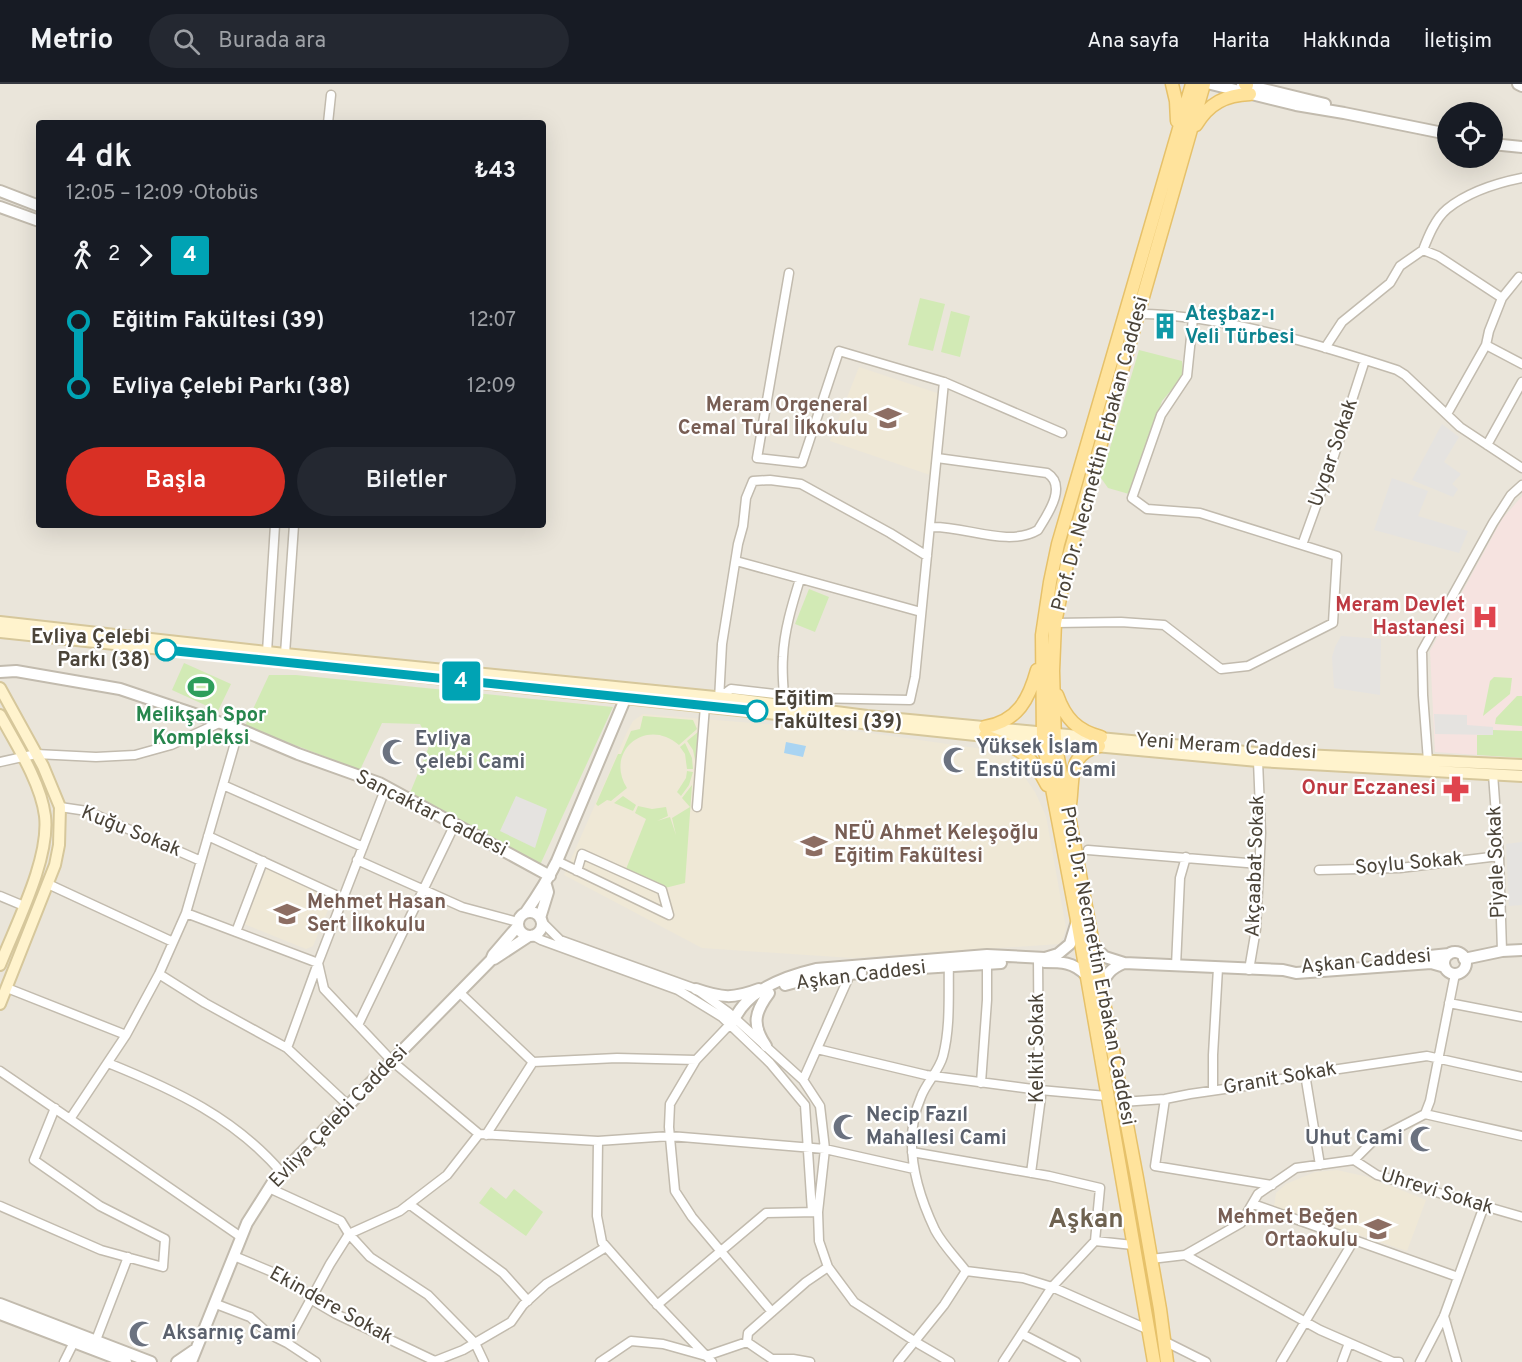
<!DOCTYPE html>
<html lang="tr">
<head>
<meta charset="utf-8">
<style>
	body { margin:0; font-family:Overpass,sans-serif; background:#242831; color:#f1f3f6; height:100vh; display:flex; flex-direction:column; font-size:22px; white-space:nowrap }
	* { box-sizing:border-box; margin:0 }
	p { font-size:20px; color:#9ea1a6 }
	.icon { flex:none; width:33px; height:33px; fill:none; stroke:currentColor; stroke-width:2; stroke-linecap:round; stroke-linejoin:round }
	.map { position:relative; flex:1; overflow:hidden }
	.drawer { position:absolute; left:36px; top:36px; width:510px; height:408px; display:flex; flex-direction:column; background:#171b24; border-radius:6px; box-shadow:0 6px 24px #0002 }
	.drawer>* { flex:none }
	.badge { padding:0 12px; border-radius:4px; font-size:21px; line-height:39px }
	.controls { position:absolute; left:1437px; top:18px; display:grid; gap:12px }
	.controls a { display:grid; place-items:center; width:66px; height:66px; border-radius:50%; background:#171b24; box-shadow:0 6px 24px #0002; font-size:30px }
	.map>.badge { position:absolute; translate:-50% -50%; box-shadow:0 0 0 3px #fff }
	.legs { display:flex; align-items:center; gap:9px; height:66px; padding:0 30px; font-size:20px }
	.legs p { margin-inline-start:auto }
	.summary { display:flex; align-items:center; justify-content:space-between; height:102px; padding:0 30px }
	h1 { font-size:33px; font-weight:600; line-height:45px }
	.button { display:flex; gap:12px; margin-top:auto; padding:12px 30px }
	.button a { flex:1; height:69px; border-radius:36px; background:#d93025; color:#fff; font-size:24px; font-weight:600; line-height:69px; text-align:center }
	.button a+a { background:#242831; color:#f1f3f6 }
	ul { padding:0 30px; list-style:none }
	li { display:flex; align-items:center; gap:21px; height:66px; font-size:22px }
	li i { display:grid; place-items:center; width:9px; height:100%; margin:0 8px; background:currentColor }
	li i::after { content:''; width:15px; height:15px; margin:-8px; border:4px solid; border-radius:50%; background:#171b24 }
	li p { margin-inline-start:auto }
	li:first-child i { background:linear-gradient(#0000 50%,currentColor 0) }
	li:last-child i { background:linear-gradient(currentColor 50%,#0000 0) }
	header { display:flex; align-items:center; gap:36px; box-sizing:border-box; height:84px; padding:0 30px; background:#171b24; border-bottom:2px solid #363941 }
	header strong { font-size:28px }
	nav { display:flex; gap:33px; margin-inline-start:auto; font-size:21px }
	.search { width:420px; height:54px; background:#242831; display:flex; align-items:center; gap:15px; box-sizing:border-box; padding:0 21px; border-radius:33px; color:#9ea1a6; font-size:22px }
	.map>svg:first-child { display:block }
</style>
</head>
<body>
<header>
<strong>Metrio</strong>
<div class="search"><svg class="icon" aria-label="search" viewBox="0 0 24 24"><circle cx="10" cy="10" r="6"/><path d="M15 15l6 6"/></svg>Burada ara</div>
<nav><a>Ana sayfa</a><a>Harita</a><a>Hakkında</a><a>İletişim</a></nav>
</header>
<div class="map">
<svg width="1522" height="1278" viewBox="0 0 1522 1278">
	<rect width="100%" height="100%" fill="#f6f3ec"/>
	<!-- residential -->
	<path fill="#eae5da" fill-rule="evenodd" d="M0,0h1522v1278h-1522zM1448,28h44v46h-44zM39,39h504v402h-504z"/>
	<!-- education -->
	<path fill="#efe8d6" d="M859,283l81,27 -10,81 -100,-34z
		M643,630l220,18 148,21v5l24,34 11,24 20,112 -3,10 -4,6 -207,14 -150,-10 -138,-73 63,-143 6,-11z
		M267,784l62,30 1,7 -17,41 -7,3 -62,-25z
		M1337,1086l31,7 58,23 -19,51 -133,-44 2,-14 10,-9 29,-12z"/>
	<!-- medical -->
	<path fill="#f6e3e0" d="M1522,412v262l-87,-6 -5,-101 72,-132z"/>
	<!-- green -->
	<path fill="#d2eab5" d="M920,214l25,6 -12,47 -25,-6z
		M951,227l19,5 -10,41 -19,-5z
		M1139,266l43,11 1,12 -4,8 -17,20 -30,90 -3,3 -21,-6 -7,-10z
		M809,505l20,8 -14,35 -20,-8z
		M184,579l47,21 -13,27 -46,-21z
		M269,591h27l317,32 -73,158 -130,-72 20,-49 -10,-20 -38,-1 -22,47 -115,-44z
		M1494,593l18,1 -2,16 -27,22 7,-35z
		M1517,612h5v30l-27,-2 1,-6z
		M643,632l50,4 4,9 -18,16c-33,-29 -75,7 -52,43l-16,13 -4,-1 -9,6 -2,-2 22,-50h3l10,-23 9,-2z
		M1493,646l29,1v27l-45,-3v-20h16z
		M698,648v25l-2,8 -3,-15 -6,-9z
		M685,659l7,15 1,11h-6l-2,-15 -5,-7z
		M687,687l6,1 -4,13 -8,11 -4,-4 9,-14z
		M692,701l-7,98 -20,5 -39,-19 20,-50 -11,-6 3,-7 14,3 14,-2 2,9 -11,5 13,-4 6,18 -4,-17 18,-11 -8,-9z
		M623,712l13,9 -3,6 -19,-8z
		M491,1103l15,12 8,-10 29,23 -17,24 -47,-33z"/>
	<!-- parking -->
	<path fill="#e5e3e0" d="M1442,340l17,13 -15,25 17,12 -9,10 6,5 -5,8 -41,-17z
		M1392,394l36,13 -10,25 50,15 -9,22 -85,-23z
		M1341,552l40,3 -1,56 -46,-7 -2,-31 3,-10z
		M1434,630l33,1v10l26,2v8l-58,-1z
		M516,712l31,13 -12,39 -35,-17z
		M1522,758v63l-13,1 -3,-62z"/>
	<!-- water -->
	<path fill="#a9d4f2" d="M786,658l20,4 -3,11 -19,-4z"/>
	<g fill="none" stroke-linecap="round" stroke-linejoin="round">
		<!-- minor casing -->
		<g stroke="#c2bbae" stroke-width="11">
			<path id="minor" d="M328,39l3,-28
				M1423,166c5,-13 12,-31 24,-41 20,-16 50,-26 75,-31
				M789,189l-32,185 45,5 37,-112 105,31 118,51
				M1140,230c20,-1 40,3 60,5 67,10 132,30 197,51l8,5 55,52 62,41
				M1486,261l3,-14 13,-33
				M1325,264l17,-26 48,-39 10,-17 23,-16 15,6 64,42 17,-21
				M1447,330l39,-69 36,19
				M1487,361l35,-63
				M930,443c33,-2 78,21 108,3 9,-15 30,-44 9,-57l-110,-15
				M1302,461l30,-83 33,-102
				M736,477l185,51
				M1055,539l66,-1 43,3 57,44 27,-3 85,-43 4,-67 -137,-43 -53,-4 -15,-11 29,-83 26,-39 6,-58
				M267,568l8,-127
				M285,570l9,-129
				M784,611c-1,-12 -2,-25 -1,-38 1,-26 9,-52 17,-78
				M719,614l12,-9 79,9 100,2 5,-23 29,-295
				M719,616l3,-56 16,-100 5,-18 3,-28 7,-17 17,-1 31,4 89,49 37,23
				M1428,677l-5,-66 -1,-44 71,-128 18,-28 11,-10
				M0,678l36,-8 60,3 39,-2 36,-10 48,-22
				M1493,690l6,82 3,95
				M223,701l140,62
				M386,703l-68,176 6,26 68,72 87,73
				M60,723l27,4 114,50
				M697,723l8,-101
				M208,752l134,62
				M1088,766l171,14
				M357,776l105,47 56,15
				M557,777l112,54 -7,-25 -80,-36 -5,17
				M1319,786l81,-2 99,-12
				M48,800l125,58
				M0,812l24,10
				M186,829l53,-184
				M541,837l19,19 136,49 32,23 75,68 17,26 5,43 -7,63 1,29 9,26 26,35 65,42 31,18
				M236,848l27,-71
				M532,851l9,5 137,50 44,27 48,46 35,42 7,107
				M949,876c-1,32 2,65 -6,96 -4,15 -17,27 -22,41 -19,43 -5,93 14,133 8,15 21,28 31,41
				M1176,882l4,-88 6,-21
				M1249,886l7,-41 5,-96 -3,-72
				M7,904l119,47
				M459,908l74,70
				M1449,919l73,14
				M733,937l-37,39 -26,44 -1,23 6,64 17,26 80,95
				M358,941l97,-201
				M287,964l-82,-45 -46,-29 27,-61 132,50 -31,85 62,58
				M817,965l109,26 114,15 66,6
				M108,979c67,27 127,55 174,110
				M0,987l70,48 56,-84 33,-61
				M1305,990l15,91
				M803,996l49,-110
				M981,999l6,-83v-42
				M1213,1006v-35l5,-87
				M1165,1015l-10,67 117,19
				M1122,1018l43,-3 25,-5 62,-9 53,-11 122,-18 95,21
				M1425,1030l97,22
				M70,1035l171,118
				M486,1051l47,-73 84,-4 79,2
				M598,1057l72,-5 155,13 89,20
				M912,1068l137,24 51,12 -5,53
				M1354,1076l23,15 145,42
				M1031,1089l10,-76 -2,-13 -1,-126
				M269,1104l72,33 8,13 21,23 58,38 47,48 9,19
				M409,1120l94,69 25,28
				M1253,1120l205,73
				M0,1122l101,44 62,17 2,-28 -65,-33 -66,-46 21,-52
				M1185,1171l135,75 73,32h6
				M234,1172l43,18 28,18 7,8 24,14 99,47 28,-11 48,-28 12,-17 23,-21 60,-37
				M1151,1175l34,-4 56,-32 17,-29 38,-26 58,-8 19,-19 52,-27 5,-13 25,-127
				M216,1220l34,13 19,17 18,9 29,19
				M657,1221l109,-92 51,-1
				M1444,1232l13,46
				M1022,1250l54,28
				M96,1256l32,-83
				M1164,1257l42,21
				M747,1258l1,-9 58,-51 22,-15
				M287,1259l43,-79 19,-30 51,-23 47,-36 32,-41 119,7 -1,75 5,26 52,59 58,61
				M64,1278l10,-20
				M600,1278l31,-21 32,3 43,12 41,-14 25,17h21l17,3
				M898,1278l46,-57 22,-34 57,7 29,9 97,43
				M1003,1278l49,-75 43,-46 38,4
				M1281,1278l73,-122
				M1342,1278l7,-19
				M1420,1278l24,-46 40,-110"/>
		</g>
		<!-- tertiary casing -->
		<g stroke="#c2bbae" stroke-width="14">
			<path id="tertiary" d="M1211,0l85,21 48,8 104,21
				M1242,0l83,20
				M1518,0l4,2
				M1492,60l30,3
				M0,107l39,15
				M0,123l39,14
				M0,588l16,-1 104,18 119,40 59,25 81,29 171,93
				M526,828c12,-17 22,-33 31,-51l71,-169
				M518 840a12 12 0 1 1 24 0a12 12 0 1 1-24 0Z
				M540,834l8,-26 -2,-7
				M1093,862l12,11 19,6 159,7 13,3 135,-10 14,4
				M1444 879a11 11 0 1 1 22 0a11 11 0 1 1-22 0Z
				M1420,873l29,-3
				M494,875l35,-23
				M1464,875l38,-8 20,-1
				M1044,878c18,0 29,0 42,13
				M906,885l95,-6
				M785,901l30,-8 46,-4
				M696,905c26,9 37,10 63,0
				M1101,905c4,-14 10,-21 23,-26
				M735,934c14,-29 51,-42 81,-49l171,-14 58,3 13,-4 12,-10 7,-23
				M766,962c-14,-21 -12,-33 3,-53
				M0,1220l151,58
				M0,1230l126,48
				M177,1278l19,-13
				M191,1278l56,-139 26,-41 218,-222 2,-5 25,-29"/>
		</g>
		<!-- secondary casing -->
		<g stroke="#d6c79b" stroke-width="14">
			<path id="secondary" d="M0,538l285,32 450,45 132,17 390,37 265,12
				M0,548l985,104 273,25 264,15
				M0,604l43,78 17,41 -1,38 -4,20 -55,139
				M0,631c16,29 41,68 45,101 5,43 -29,108 -45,149"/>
		</g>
		<!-- primary casing -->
		<g stroke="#e6c16a" stroke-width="15">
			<path id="primary" d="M1172,0l4,17 1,20
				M1245,0l2,1
				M1196,41c13,-22 30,-30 54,-31
				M1057,611c8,23 20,36 44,42
				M985,643c33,-6 44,-28 52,-57
				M985,652c33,12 45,16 62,49
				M1070,720c4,-27 -3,-49 29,-58
				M1154,1278l-77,-442 -34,-179 -1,-106 8,-53 8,-38 134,-460
				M1167,1278l-7,-53 -23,-131 -82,-436 -2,-71 2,-48 13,-64 136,-475"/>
		</g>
		<!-- minor -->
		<use href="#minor" stroke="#fff" stroke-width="8"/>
		<!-- tertiary -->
		<use href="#tertiary" stroke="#fff" stroke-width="10"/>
		<!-- secondary -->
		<use href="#secondary" stroke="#fff3cd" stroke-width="10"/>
		<!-- primary -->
		<use href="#primary" stroke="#ffe39c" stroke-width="12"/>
	</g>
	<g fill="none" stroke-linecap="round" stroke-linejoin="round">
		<!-- line-1 casing -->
		<g stroke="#fff" stroke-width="14">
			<path id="line-1" d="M166,566l591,61"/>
		</g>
		<!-- line-1 -->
		<use href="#line-1" stroke="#00a3b4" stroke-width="9"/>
	</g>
	<!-- icons -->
	<defs>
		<g id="building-bare" transform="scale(2.07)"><path d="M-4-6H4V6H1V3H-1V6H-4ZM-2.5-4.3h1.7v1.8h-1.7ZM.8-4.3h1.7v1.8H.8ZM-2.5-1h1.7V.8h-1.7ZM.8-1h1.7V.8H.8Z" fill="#0f9aa8" stroke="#fff" stroke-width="2.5" paint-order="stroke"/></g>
		<g id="school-bare" transform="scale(2.07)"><path d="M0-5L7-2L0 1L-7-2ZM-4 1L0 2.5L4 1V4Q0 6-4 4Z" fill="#8d6e63" stroke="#fff" stroke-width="2.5" paint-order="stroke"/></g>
		<g id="hospital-bare" transform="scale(2.07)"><path d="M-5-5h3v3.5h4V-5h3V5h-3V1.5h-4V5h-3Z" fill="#e0444e" stroke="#fff" stroke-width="2.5" paint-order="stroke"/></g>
		<g id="stadium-bare" transform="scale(2.07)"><path d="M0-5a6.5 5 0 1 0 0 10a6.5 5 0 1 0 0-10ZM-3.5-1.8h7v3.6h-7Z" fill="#2e9e5b" stroke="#fff" stroke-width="2.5" paint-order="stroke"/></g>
		<g id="mosque-bare" transform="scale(2.07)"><path d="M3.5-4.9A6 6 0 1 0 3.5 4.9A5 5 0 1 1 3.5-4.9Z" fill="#6b7280" stroke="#fff" stroke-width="2.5" paint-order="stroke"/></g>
		<g id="pharmacy-bare" transform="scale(2.07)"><path d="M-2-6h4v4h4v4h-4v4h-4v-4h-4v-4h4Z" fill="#e0444e" stroke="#fff" stroke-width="2.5" paint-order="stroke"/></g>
		<g id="university-bare" transform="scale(2.07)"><path d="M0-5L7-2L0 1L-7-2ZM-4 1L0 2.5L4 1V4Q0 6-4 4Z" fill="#8d6e63" stroke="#fff" stroke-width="2.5" paint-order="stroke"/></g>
	</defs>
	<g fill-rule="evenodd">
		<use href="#building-bare" x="1165" y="242"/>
		<use href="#school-bare" x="888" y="334"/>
		<use href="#hospital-bare" x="1485" y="533"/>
		<use href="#stadium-bare" x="201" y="603"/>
		<use href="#mosque-bare" x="395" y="668"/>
		<use href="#mosque-bare" x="956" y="676"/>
		<use href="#pharmacy-bare" x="1456" y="705"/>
		<use href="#university-bare" x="814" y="762"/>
		<use href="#school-bare" x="287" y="830"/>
		<use href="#mosque-bare" x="846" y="1043"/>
		<use href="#mosque-bare" x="1423" y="1055"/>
		<use href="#school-bare" x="1378" y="1145"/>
		<use href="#mosque-bare" x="142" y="1250"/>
	</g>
	<!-- markers -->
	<g fill="#fff" stroke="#00a3b4" stroke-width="3">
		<circle cx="166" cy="566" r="10"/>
		<circle cx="757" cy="627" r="10"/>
	</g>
	<g text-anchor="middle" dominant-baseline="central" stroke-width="4.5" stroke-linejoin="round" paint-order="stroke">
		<!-- culture labels -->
		<g font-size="20" font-weight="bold" fill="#0d838f" stroke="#fff" text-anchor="start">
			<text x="1185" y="231">Ateşbaz-ı<tspan x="1185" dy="23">Veli Türbesi</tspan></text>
		</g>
		<!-- education labels -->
		<g font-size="20" font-weight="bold" fill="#785e54" stroke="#fff" text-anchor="end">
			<text x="868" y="322">Meram Orgeneral<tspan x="868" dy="23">Cemal Tural İlkokulu</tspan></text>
			<text x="834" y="750" text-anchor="start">NEÜ Ahmet Keleşoğlu<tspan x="834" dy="23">Eğitim Fakültesi</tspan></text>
			<text x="307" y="819" text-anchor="start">Mehmet Hasan<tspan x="307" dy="23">Sert İlkokulu</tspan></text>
			<text x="1358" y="1134">Mehmet Beğen<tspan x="1358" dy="23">Ortaokulu</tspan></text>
		</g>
		<!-- street labels -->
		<g font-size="20" fill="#4b4439" stroke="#fff">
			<text transform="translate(1334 369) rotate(-71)">Uygar Sokak</text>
			<text transform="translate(1101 370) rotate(-75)">Prof. Dr. Necmettin Erbakan Caddesi</text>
			<text transform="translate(1226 663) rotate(4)">Yeni Meram Caddesi</text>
			<text transform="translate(431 730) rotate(27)">Sancaktar Caddesi</text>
			<text transform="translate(131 748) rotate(22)">Kuğu Sokak</text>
			<text transform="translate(1497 778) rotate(-92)">Piyale Sokak</text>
			<text transform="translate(1409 780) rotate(-5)">Soylu Sokak</text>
			<text transform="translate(1256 782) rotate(-88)">Akçaabat Sokak</text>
			<text transform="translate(1366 878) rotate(-5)">Aşkan Caddesi</text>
			<text transform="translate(1097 882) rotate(79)">Prof. Dr. Necmettin Erbakan Caddesi</text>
			<text transform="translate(861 892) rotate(-7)">Aşkan Caddesi</text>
			<text transform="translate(1038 964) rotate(-90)">Kelkit Sokak</text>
			<text transform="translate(1280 995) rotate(-10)">Granit Sokak</text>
			<text transform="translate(339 1033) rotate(-46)">Evliya Çelebi Caddesi</text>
			<text transform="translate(1437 1108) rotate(17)">Uhrevi Sokak</text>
			<text transform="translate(331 1222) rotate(29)">Ekindere Sokak</text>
		</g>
		<!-- health labels -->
		<g font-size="20" font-weight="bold" fill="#be3a42" stroke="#fff" text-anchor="end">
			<text x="1465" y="522">Meram Devlet<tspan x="1465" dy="23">Hastanesi</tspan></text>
			<text x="1436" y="705">Onur Eczanesi</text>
		</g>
		<!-- stop labels -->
		<g font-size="20" font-weight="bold" fill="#4b4439" stroke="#fff" text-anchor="end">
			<text x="150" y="554">Evliya Çelebi<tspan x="150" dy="23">Parkı (38)</tspan></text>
			<text x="774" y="616" text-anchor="start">Eğitim<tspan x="774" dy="23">Fakültesi (39)</tspan></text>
		</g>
		<!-- leisure labels -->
		<g font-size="20" font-weight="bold" fill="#27864d" stroke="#fff">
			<text x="201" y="632">Melikşah Spor<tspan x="201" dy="23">Kompleksi</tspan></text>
		</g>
		<!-- worship labels -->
		<g font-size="20" font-weight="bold" fill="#5b616d" stroke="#fff" text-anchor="start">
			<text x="415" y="656">Evliya<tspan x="415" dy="23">Çelebi Cami</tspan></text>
			<text x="976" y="664">Yüksek İslam<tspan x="976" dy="23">Enstitüsü Cami</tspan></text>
			<text x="866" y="1032">Necip Fazıl<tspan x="866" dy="23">Mahallesi Cami</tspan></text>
			<text x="1403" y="1055" text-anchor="end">Uhut Cami</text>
			<text x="162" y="1250">Aksarnıç Cami</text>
		</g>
		<!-- district labels -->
		<g font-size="26" font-weight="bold" fill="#6e6250" stroke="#fff">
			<text x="1086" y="1136">Aşkan</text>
		</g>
	</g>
</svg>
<div class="controls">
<a><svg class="icon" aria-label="locate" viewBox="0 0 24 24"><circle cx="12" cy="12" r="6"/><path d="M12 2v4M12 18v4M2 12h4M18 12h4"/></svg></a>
</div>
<b class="badge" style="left:461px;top:597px;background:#00a3b4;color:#fff">4</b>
<section class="drawer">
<div class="summary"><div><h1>4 dk</h1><p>12:05 – 12:09 · Otobüs</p></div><b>₺43</b></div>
<div class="legs"><svg class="icon" aria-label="walk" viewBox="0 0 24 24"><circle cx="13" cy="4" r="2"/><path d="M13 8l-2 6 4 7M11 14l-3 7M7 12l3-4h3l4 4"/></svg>2<svg class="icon" aria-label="forward" viewBox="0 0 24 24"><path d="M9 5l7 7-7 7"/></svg><b class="badge" style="background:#00a3b4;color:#fff">4</b></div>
<ul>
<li><i style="color:#00a3b4"></i><b>Eğitim Fakültesi (39)</b><p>12:07</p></li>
<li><i style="color:#00a3b4"></i><b>Evliya Çelebi Parkı (38)</b><p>12:09</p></li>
</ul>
<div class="button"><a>Başla</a><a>Biletler</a></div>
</section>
</div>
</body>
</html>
